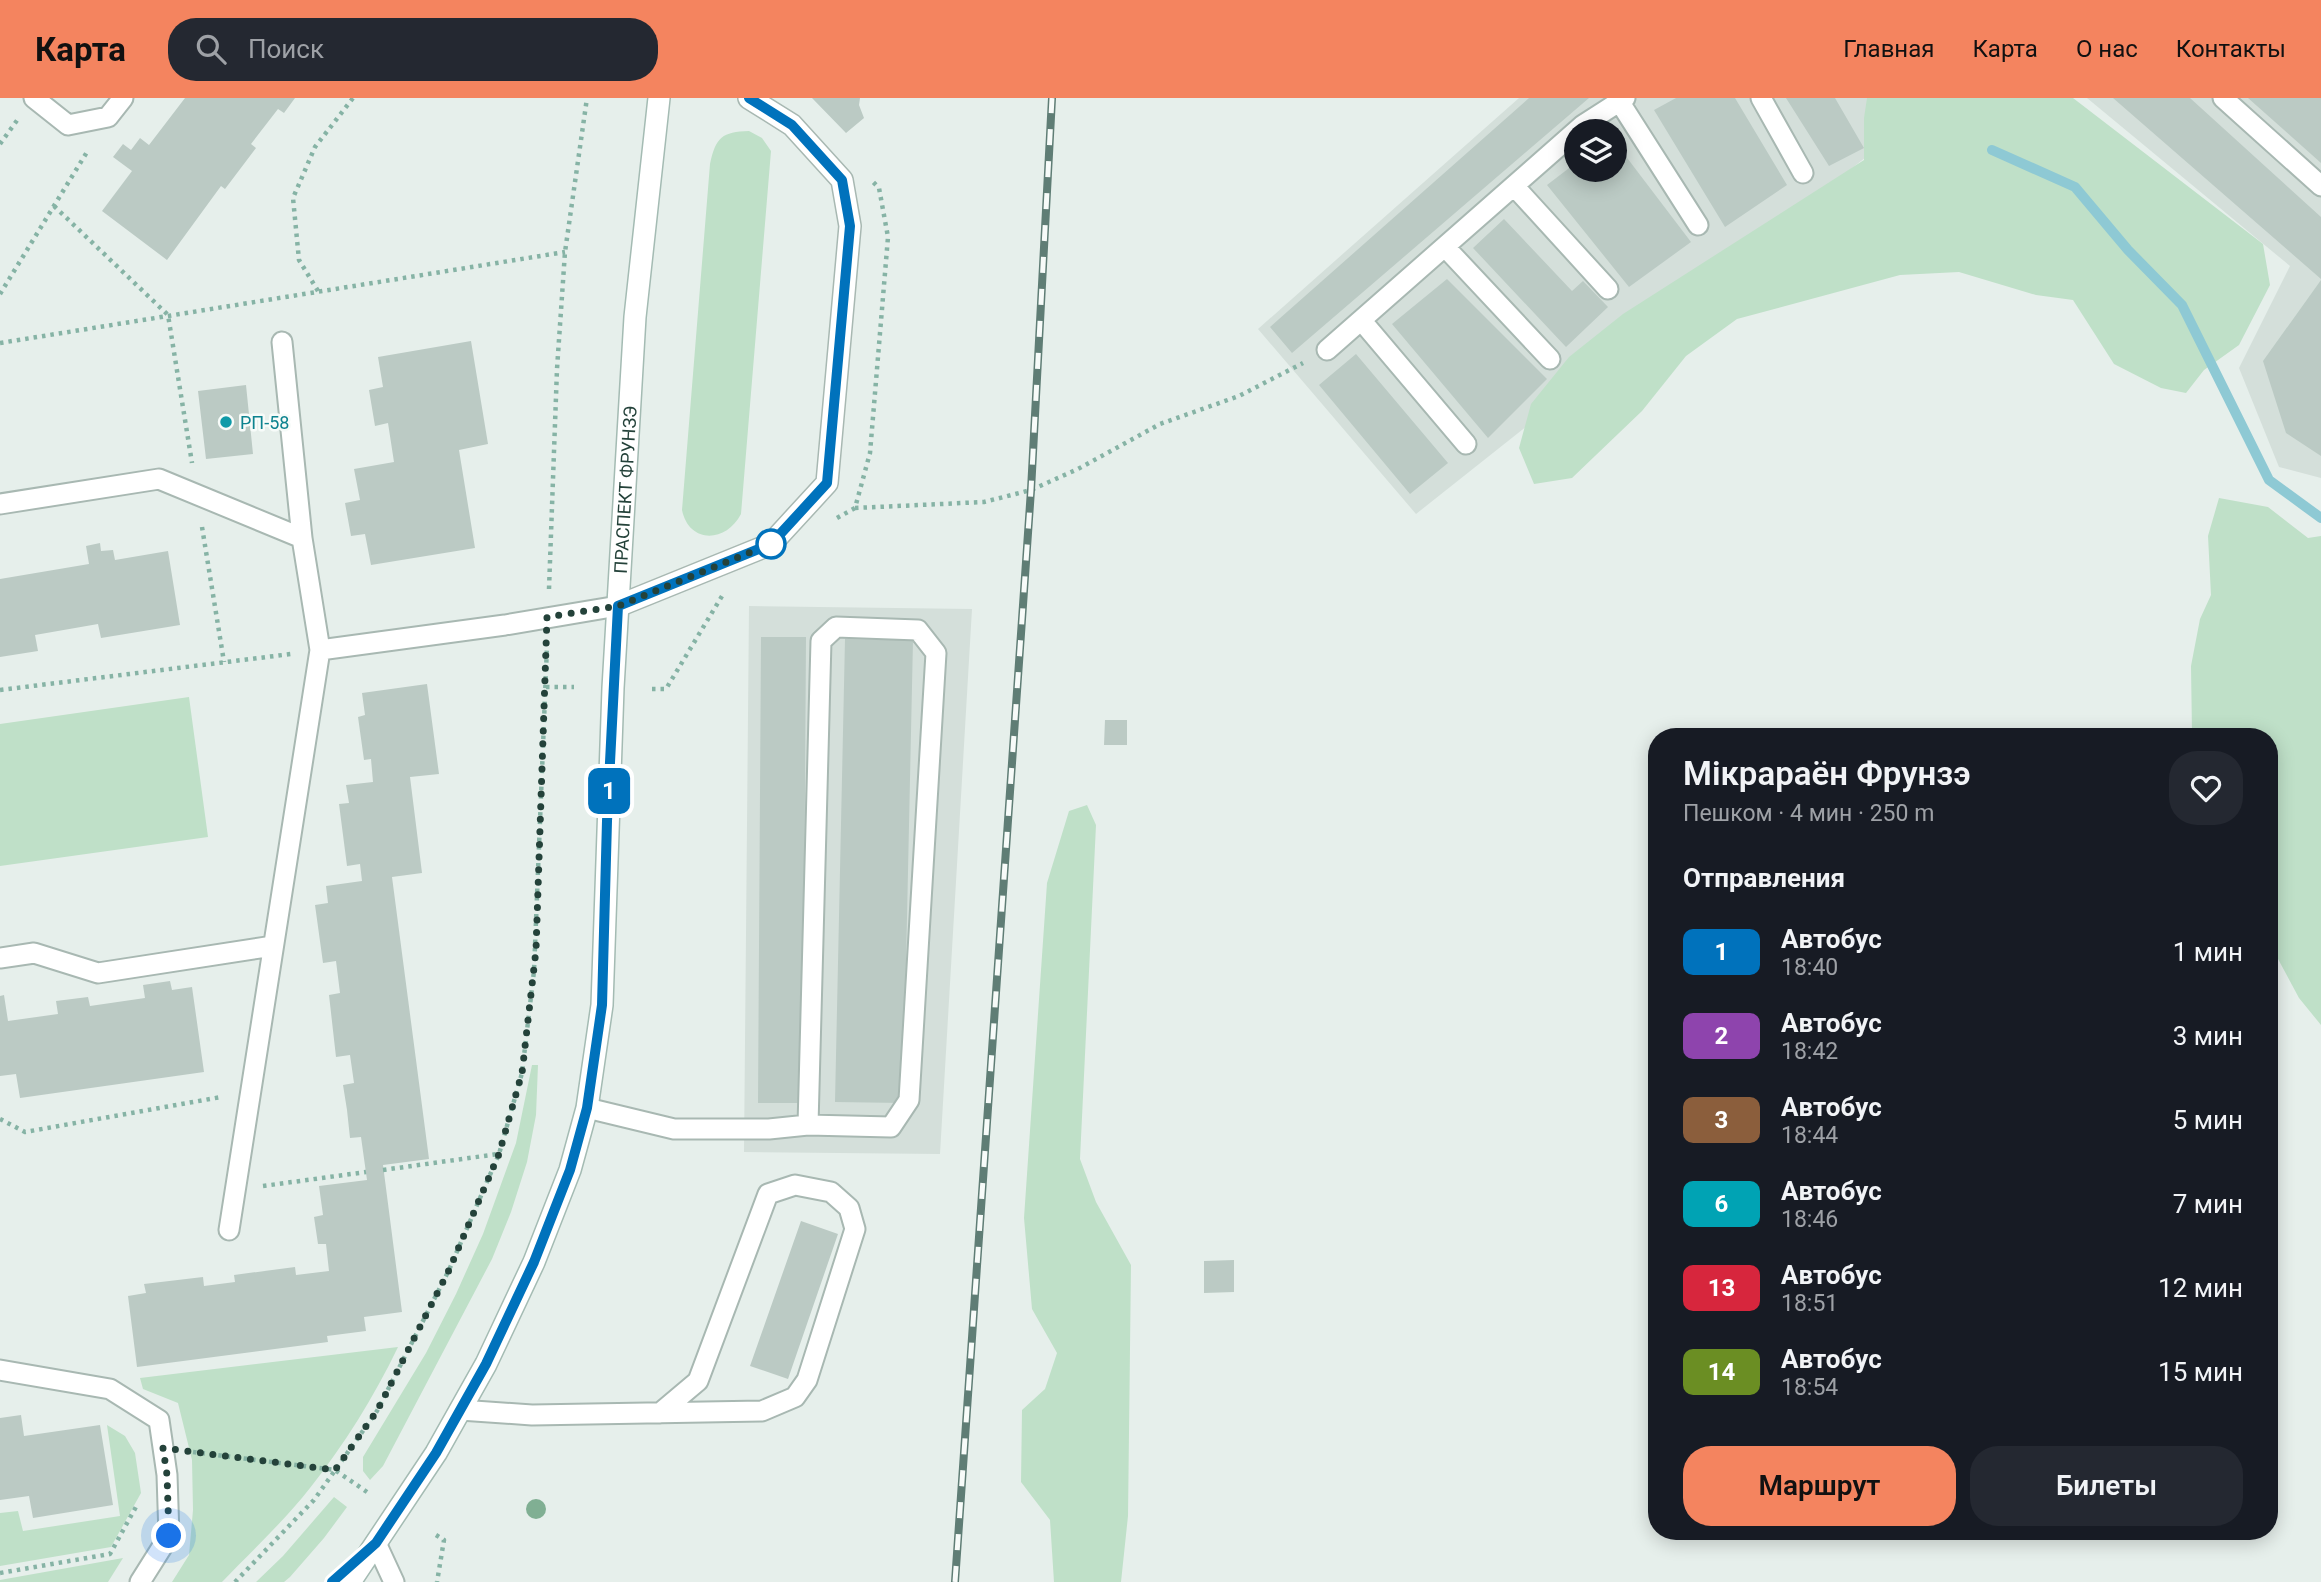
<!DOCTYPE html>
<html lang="ru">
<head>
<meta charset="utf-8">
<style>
	body { margin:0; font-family:Roboto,sans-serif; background:#242831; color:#f1f3f6; height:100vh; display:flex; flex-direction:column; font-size:26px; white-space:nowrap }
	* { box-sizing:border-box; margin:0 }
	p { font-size:23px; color:#9ea1a6 }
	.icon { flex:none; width:38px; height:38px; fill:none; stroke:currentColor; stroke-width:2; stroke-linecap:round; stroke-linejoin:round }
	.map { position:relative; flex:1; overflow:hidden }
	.sheet { position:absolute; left:1648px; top:630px; width:630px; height:812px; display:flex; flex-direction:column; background:#171b24; border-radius:28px; box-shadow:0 4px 18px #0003 }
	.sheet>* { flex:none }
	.badge { padding:0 14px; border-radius:10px; font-size:24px; line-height:46px }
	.controls { position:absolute; left:1564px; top:21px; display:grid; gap:14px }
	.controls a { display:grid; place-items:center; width:63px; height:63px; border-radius:50%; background:#171b24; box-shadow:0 4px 18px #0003; font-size:35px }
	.you { position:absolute; width:35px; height:35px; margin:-18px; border:5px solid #fff; border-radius:50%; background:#1a73e8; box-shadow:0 0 0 10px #1a73e833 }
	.map>.badge { position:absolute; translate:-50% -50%; box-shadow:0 0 0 4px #fff }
	h2 { padding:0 35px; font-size:26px; line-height:63px }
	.round { display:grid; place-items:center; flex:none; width:74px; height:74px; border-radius:28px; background:#242831 }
	.head { display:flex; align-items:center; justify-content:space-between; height:119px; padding:0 35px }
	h1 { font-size:33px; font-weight:600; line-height:52px }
	.primary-button { display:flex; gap:14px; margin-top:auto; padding:14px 35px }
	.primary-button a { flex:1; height:80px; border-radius:28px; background:#f4845f; color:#111; font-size:28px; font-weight:600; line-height:80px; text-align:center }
	.primary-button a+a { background:#242831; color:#f1f3f6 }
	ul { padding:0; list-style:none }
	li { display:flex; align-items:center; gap:21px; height:84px; padding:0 35px }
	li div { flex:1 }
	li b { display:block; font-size:26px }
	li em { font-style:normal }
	li .badge { min-width:77px; font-weight:700; text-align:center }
	header { display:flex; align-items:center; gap:42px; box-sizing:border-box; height:98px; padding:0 35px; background:#f4845f; color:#111 }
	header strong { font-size:33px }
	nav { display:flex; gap:38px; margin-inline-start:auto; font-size:24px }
	.search { width:490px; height:63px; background:#242831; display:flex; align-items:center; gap:18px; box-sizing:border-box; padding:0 24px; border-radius:28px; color:#9ea1a6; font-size:26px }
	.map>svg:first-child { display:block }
</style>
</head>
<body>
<header>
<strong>Карта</strong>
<div class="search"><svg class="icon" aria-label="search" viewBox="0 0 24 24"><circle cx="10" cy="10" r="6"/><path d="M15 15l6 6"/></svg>Поиск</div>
<nav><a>Главная</a><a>Карта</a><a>О нас</a><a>Контакты</a></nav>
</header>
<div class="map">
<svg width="2321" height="1484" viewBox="0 0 2321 1484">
	<rect width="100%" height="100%" fill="#e6efeb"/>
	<!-- built -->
	<path fill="#d4dfda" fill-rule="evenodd" d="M1519,0h356l10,44 -469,372 -158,-185zM1577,33h38v39h-38z
		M2087,0h234v380l-42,-11 -40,-99 51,-102z
		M749,508l223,3 -32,545 -196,-2z"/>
	<!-- green -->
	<path fill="#bfe0c8" d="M1867,0h206l190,146 7,41 -31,60 -35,25 -18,23 -25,-5 -47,-24 -41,-64 -37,-5 -77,-23 -59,3 -163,44 -51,37 -44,55 -70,67 -38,6 -15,-36 12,-44 38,-47 54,-43 241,-154v-42z
		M749,33l13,7 9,13 -30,363c-15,29 -52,30 -59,-4l28,-346c6,-27 12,-32 39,-33z
		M2219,400l49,9 40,31 13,-2v489l-22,-27 -29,-54v-207h-76l-2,-4 -1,-67 9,-47 11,-24 -3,-59z
		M189,599l19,140 -208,29v-142z
		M1087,707l9,20 -16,334 16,43 35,63 -3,251 -7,66h-67l-4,-62 -29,-38 1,-72 23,-21 12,-36 -25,-44 -8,-91 23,-335 22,-72z
		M532,967h6l-2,50 -9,47 -16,50 -19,47 -109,207 -13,14 -7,-9v-14l63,-104 30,-59 27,-60 33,-91z
		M398,1249c-24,50 -54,98 -88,141 -26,33 -59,64 -88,94h-50l17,-27 4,-45 -1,-50 -14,-57 -35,-14 -3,-11z
		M107,1327l18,11 10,17 6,40 -30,54 -111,19v-53l18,-2 5,20 97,-15z
		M334,1399l13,10 -23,31 -34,39 -6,5h-28l27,-26z
		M123,1460l-15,24h-108v-2z"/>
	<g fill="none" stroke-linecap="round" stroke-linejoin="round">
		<!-- stream -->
		<path stroke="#8ec9d4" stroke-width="10" d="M1992,52l83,37 53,63 54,55 87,175 52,38"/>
	</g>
	<!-- building -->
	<path fill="#bbcac4" d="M185,0h110l-11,15 -6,-4 -27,35 5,4 -31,41 -4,-3 -54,74 -65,-49 30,-40 -19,-14 10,-13 8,6 9,-12 9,7z
		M812,0h48l-1,7 5,13 -18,15z
		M1529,0h60l-297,255 -22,-26z
		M1676,0h59l52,87 -62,42 -71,-117z
		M1786,0h49l29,50 -35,18z
		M2113,0h77l131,119v62z
		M2248,0h73v65z
		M1615,44l76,100 -62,45 -82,-102 30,-23v8h38z
		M1504,121l68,72 11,-10 25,26 -42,40 -93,-99z
		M1447,181l100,100 -59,59 -96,-114z
		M2321,182v176l-35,-23 -23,-72z
		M471,243l17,103 -29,6 16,98 -104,17 -6,-31 -14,2 -6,-33 15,-3 -6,-31 40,-7 -6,-39 -13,3 -6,-36 14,-3 -5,-30z
		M1356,256l92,109 -38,31 -91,-109z
		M246,287l7,69 -47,5 -8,-68z
		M100,445l1,8 12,-1 2,10 53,-9 12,74 -79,13 -3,-14 -63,11 3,16 -38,6v-78l89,-15 -3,-18z
		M761,539h45l-3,466h-45z
		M845,541l68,1 -10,463 -68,-1z
		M427,586l12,90 -29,3 12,96 -30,4 37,282 -46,6 19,147 -38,5 2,14 -39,5 1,6 -191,25 -9,-71 18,-3 -2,-9 59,-7 1,9 31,-4 -1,-7 61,-8 1,8 33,-4 -3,-27h-8l-4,-27 9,-2 -4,-29 48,-6 -6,-43 -11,1 -3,-28 -4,-25 11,-2 -4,-28 -14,2 -7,-62 11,-2 -4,-32 -13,2 -8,-58 13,-2 -2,-17 36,-5 -2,-17 -13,2 -8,-62 10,-1 -3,-18 27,-3 -2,-23 -7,1 -6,-43 7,-2 -3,-22z
		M1105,622h22v25h-23z
		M170,883l2,9 20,-3 12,85 -184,26 -4,-24 -16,2v-80l4,-1 4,26 50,-7 -2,-13 32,-4 2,9 55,-8 -2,-13z
		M801,1123l37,13 -50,145 -38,-13z
		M1234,1162v32l-30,1v-32z
		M21,1317l3,21 76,-11 13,80 -80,13 -4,-22 -29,4v-82z"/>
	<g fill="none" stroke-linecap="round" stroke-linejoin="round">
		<!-- service casing -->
		<g stroke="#a8b8b2" stroke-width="23">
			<path id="service" d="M34,0l34,27 40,-8 15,-19
				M1761,0l42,75
				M2223,0l98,88
				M1619,3l79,124
				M1514,88l94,103
				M1445,149l105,112
				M1361,222l105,124
				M1327,252l256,-225 42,-27
				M0,406l159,-25 143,59
				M320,552l185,-25 113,-19
				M0,860l34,-5 64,20 175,-27
				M587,1010l87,21h95l39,-4 83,2 18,-27 27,-447 -18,-23 -82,-3 -15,14 -13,484
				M229,1132l91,-580 -18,-112 -20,-196
				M0,1272l110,19 49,31 8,55 2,61 -29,46
				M460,1312l72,5 230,-4 33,-14 12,-17 48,-151 -6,-21 -18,-16 -36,-7 -27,9 -70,187 -38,32
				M376,1445l18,39"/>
		</g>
		<!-- minor casing -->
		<g stroke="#a8b8b2" stroke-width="24">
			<path id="minor" d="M618,508l153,-62 56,-61 23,-257 -8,-46 -50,-55 -43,-27"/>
		</g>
		<!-- secondary casing -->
		<g stroke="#a4bbb3" stroke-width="24">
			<g id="secondary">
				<path id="s1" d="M350,1484l86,-129 50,-89 48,-102 36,-92 17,-62 15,-103 11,-317 22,-371 24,-219"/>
			</g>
		</g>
		<!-- path -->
		<path stroke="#86b3a5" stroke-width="4.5" stroke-dasharray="3.5 5" stroke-linecap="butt" d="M0,46l18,-25
			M54,108l114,109 24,148
			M318,193l-19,-31 -6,-62 22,-51 38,-49
			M0,196l87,-142
			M0,245l565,-91
			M855,410l129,-6 47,-12 47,-21 82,-45 79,-28 64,-33
			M837,420l18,-10 15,-55 18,-216 -9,-49 -6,-6
			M202,429l22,135
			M549,491l8,-220 8,-117 22,-154
			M546,589h28
			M652,591h14l56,-93
			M0,592l291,-36
			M0,1021l25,13 196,-35
			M383,1072l115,-16
			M263,1088l103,-14
			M193,1354l142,18 32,22
			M436,1437l8,5 -7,42
			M0,1475l110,-19 27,-49
			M235,1484l79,-82 63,-89 72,-141 50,-116 23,-81 12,-102 13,-325"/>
		<!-- service -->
		<use href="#service" stroke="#fff" stroke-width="19"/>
		<!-- minor -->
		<use href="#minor" stroke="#fff" stroke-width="21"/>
		<!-- secondary -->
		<use href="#secondary" stroke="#fff" stroke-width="21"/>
		<!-- rail casing -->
		<g stroke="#5f7d75" stroke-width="8">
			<path id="rail" d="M955,1484l76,-1092 21,-392"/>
		</g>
		<!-- rail -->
		<use href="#rail" stroke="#f7fbf9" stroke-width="5" stroke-dasharray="16" stroke-linecap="butt"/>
	</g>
	<!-- trees -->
	<circle fill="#80af93" cx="536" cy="1411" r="10"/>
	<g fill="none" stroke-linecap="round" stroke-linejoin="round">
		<!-- line casing -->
		<g stroke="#fff" stroke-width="16">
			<path id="line" d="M332,1484l44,-39 60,-90 50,-89 48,-102 36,-92 17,-62 15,-103 5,-184 11,-215 153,-62 56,-61 23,-257 -8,-46 -50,-55 -43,-27"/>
		</g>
		<!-- line -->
		<use href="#line" stroke="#0072bc" stroke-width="10"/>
		<!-- walk -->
		<path stroke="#24423a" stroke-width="7" stroke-dasharray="0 12.6" d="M169,1438l-2,-61 -4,-27 172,22 42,-59 72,-141 50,-116 23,-81 14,-123 11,-333 71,-11 153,-62"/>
	</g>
	<!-- markers -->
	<circle fill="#0f9aa8" stroke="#f7fbf9" stroke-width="2.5" cx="226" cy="324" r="7"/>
	<circle fill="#fff" stroke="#0072bc" stroke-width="3.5" cx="771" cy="446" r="14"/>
	<g text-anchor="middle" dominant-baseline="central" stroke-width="5" stroke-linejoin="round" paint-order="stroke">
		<!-- culture labels -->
		<g font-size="18" fill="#0d838f" stroke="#f7fbf9" text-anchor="start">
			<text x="240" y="324">РП-58</text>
		</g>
		<!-- street labels -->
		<g font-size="18" fill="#24423a" stroke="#f7fbf9">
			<text stroke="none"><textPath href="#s1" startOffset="1153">ПРАСПЕКТ ФРУНЗЭ</textPath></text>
		</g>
	</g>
</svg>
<div class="controls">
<a><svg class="icon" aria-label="layers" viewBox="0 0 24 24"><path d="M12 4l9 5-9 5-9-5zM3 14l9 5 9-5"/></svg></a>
</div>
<div class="you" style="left:169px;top:1438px"></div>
<b class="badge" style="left:609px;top:693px;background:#0072bc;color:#fff">1</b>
<section class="sheet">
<div class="head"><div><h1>Мікрараён Фрунзэ</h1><p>Пешком · 4 мин · 250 m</p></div><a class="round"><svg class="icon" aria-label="heart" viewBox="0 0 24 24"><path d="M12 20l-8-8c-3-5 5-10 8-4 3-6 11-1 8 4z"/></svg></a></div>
<h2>Отправления</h2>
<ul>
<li><span class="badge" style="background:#0072bc;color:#fff">1</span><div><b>Автобус</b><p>18:40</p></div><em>1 мин</em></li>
<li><span class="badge" style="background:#8e44ad;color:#fff">2</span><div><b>Автобус</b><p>18:42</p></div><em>3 мин</em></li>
<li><span class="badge" style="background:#8b5e3c;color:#fff">3</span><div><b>Автобус</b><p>18:44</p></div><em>5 мин</em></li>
<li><span class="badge" style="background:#00a3b4;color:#fff">6</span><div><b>Автобус</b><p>18:46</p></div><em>7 мин</em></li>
<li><span class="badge" style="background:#d7263d;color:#fff">13</span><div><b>Автобус</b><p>18:51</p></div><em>12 мин</em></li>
<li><span class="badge" style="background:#6b8e23;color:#fff">14</span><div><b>Автобус</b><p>18:54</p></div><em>15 мин</em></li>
</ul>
<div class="primary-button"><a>Маршрут</a><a>Билеты</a></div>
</section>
</div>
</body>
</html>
